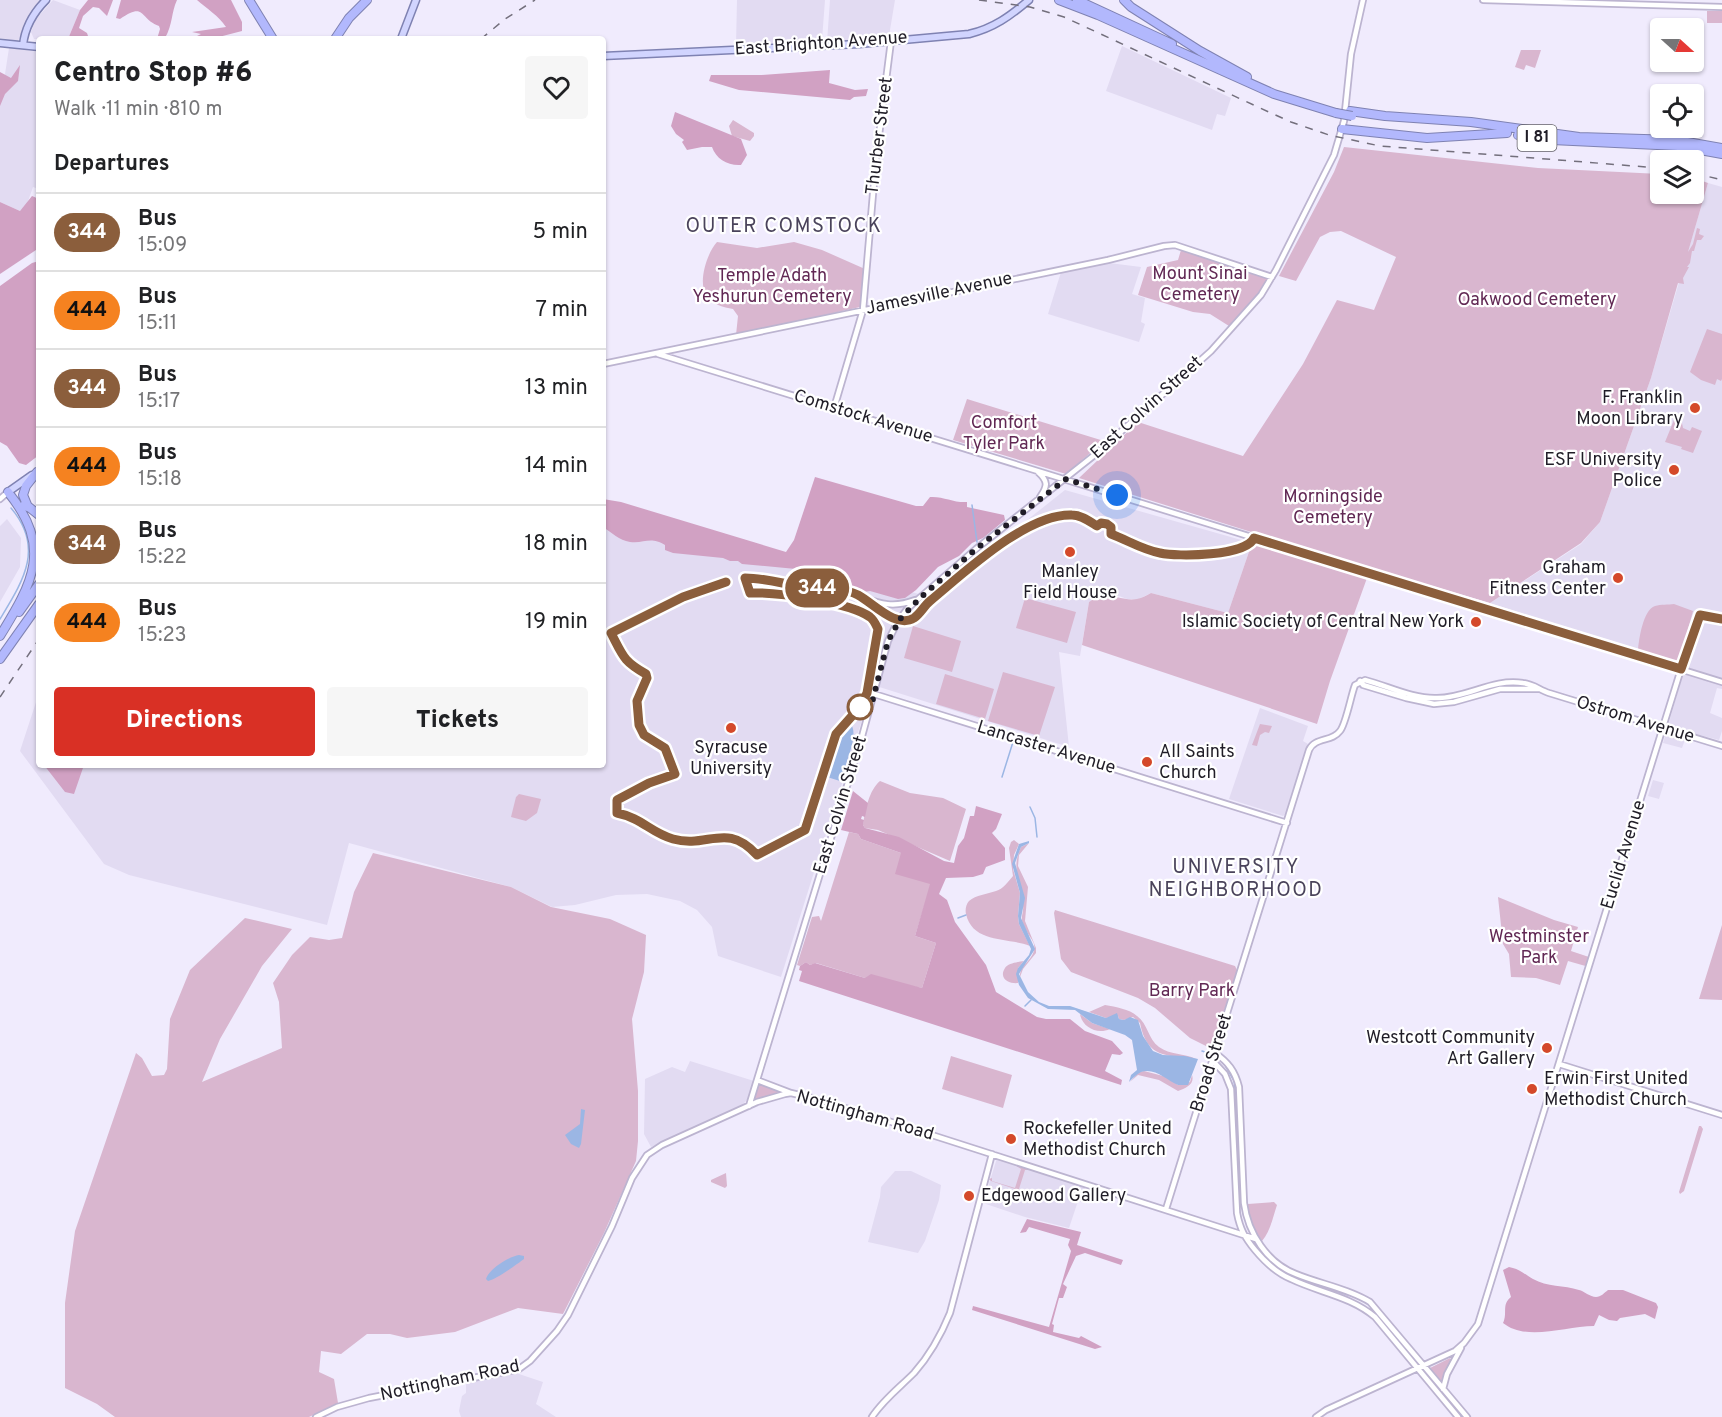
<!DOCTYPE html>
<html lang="en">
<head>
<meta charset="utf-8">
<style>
	body { margin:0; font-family:Overpass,sans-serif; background:#f6f6f6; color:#202124; height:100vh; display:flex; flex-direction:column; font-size:22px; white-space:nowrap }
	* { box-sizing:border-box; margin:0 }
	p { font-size:20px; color:#757577 }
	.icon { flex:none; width:33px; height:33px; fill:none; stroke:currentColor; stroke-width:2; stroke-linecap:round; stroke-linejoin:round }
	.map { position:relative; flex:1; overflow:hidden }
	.drawer { position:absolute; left:36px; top:36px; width:570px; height:732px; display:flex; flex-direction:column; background:#fff; border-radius:6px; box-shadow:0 2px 4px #0004 }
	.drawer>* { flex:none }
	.badge { padding:0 12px; border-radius:20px; font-size:21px; line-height:39px }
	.needle { width:39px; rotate:111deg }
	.fabs { position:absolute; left:1650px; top:18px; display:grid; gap:12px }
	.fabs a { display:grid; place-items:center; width:54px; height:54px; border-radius:6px; background:#fff; box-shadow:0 2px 4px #0004; font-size:30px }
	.you { position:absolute; width:30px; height:30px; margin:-15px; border:4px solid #fff; border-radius:50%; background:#1a73e8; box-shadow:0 0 0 9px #1a73e833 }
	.map>.badge { position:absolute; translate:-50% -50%; box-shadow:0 0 0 3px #fff }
	h2 { padding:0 18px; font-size:22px; line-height:54px }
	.round { display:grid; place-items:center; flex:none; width:63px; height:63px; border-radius:6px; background:#f6f6f6 }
	.overview { display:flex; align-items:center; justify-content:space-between; height:102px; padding:0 18px }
	h1 { font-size:28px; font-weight:800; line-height:45px }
	.cta { display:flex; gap:12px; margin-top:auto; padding:12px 18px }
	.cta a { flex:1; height:69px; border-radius:6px; background:#d93025; color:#fff; font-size:24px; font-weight:800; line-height:69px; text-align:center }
	.cta a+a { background:#f6f6f6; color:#202124 }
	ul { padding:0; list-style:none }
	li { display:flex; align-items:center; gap:18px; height:78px; padding:0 18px; border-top:2px solid #e0e0e0 }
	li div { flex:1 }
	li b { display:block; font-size:22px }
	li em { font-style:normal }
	li .badge { min-width:66px; font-weight:700; text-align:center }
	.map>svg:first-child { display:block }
</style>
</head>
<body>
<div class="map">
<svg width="1722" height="1417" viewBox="0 0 1722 1417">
	<rect width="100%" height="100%" fill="#f0ebfd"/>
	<!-- built -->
	<path fill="#e2dbf2" d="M0,0h42l-17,26 -7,15 -18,-3z
		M53,0l27,10 -12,29h-34l-3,-7 5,-13z
		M737,0h88l-3,40 -86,5z
		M830,0h65l-6,36 -62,6z
		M1122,46l109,52 -6,18 -8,-2 -5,16 -106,-39z
		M9,48l30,4v137l-6,-2 -6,17 -7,7 -20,-9v-121l5,-7z
		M1708,183l14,4v502l-5,-1 -7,25 12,5v13l-3,9 -31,-8 -6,16 -19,-5 22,-76 -195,-64 91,-59 19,-22 51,-144z
		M1109,263l32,4 -9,27 13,4 -4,24 4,2 -6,18 -91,-28 13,-42z
		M1065,490l187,53 -24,70 -77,-20 -12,6h-12l-8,-3 -21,1 -9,5 -9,54 -21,-4 10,95 -196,-62 -92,292 -63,-21 -6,-29 -15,-17 -17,-9 -33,-7 -31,1 -41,10 -23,2 -41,-20 -162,-44 -22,82 -198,-50 -25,-11 -84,-113 19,-58v72h564v-256l327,88z
		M7,519l14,19 -1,29 -20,35v-76z
		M1260,708l48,18 -5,15 5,3 -22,70 -3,2 -54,-17z
		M1653,780l11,3 -5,16 -11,-3z
		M690,1061l64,20 -7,19 -6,6 -90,41 -7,-13 1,-55 27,-12 13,5z
		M997,1158l94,29 -5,16 -8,-2 -9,27 -44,-11 -42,-14z
		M895,1171h16l30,14 -2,15 -14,41 -7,12 -50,-11 12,-45 1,-10z
		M516,1373l27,9 -7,22 20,13h-95l-2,-6 3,-15 4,-3v-11z"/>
	<!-- green -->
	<path fill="#d9b6cf" d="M1707,11h15v12h-15z
		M1521,50h20l-6,18 -9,-3 -2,5 -9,-3z
		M733,120l21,13v3l-4,5 -18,-5 -3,-10z
		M1344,147l194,21 122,6v20h34v-16l14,5 -20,69 5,-8 4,-16 3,1 -1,5 5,2 -3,4h-4l-3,11h-2l-2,12 -3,4h2l-6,11 1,6 -6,-1 -27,95 -51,144 -19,21 -91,60 -194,-57 -217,-68 59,-56 105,34 60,-92 34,-64 37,10 22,-53 -55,-26 -11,1 -10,5 -24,44 -17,-5 55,-104z
		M717,242l40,6 37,-6 28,8 43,19 -5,38 -124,28 2,-19 -5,-7c-10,-2 -19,-4 -26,-12 -10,-14 0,-44 10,-55z
		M1181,250l87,28 -9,16 -30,32 -19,-12 -17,-2 -55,-17 9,-28 31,-7z
		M1707,329l15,5v45l-1,2 -4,-2 -2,6 -14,-5 -11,-8z
		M967,399l137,42 -38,33 -113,-34z
		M1674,420l8,3 1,5 7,3 2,-4 10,4 -9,22 -12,-4 1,-2 -17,-5z
		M1252,543l115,35 -37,103 -13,43 -235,-79 7,-43c21,-13 30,0 48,-3 5,-1 10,-4 14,-6l77,20z
		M1025,598l51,14 -9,31 -51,-15z
		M1674,604l19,7 -14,51 -41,-12c1,-11 5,-40 17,-44 6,-2 13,-1 19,-2z
		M913,626l48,15 -9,31 -48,-14z
		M1003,672l52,15 -16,49 -51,-15z
		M945,674l49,15 -9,30 -49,-15z
		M1260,724l12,2 -3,7 -4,-1 -5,3 -3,11 -5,-1z
		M880,781l30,12 33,5 23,11 -16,52 -72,-31 -13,-2 -2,-3c2,-14 6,-35 17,-44z
		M519,794l22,5 -4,14 -11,8 -15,-4 5,-20z
		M849,832l9,2 3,5 40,14 30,31 -16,52 21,7 -14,45 -57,-10 -49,-15 -6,2 -4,-3 -6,4 -3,-1 15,-48 7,-1 2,5z
		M1014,840l5,4 -5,11 -1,14 7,24 -2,23 1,8 11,22c-22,-9 -57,-2 -64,-32 -1,-4 0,-10 3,-13 7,-6 18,-7 27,-10 7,-2 12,-9 17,-15l-4,-28 2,-6z
		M1029,843l-10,12 -1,11 10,21 -3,34 11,27v5l-13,16 -3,8c-1,-13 17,-18 14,-33 -2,-6 -9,-13 -11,-20 -3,-7 1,-12 0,-18 -1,-23 -13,-36 -2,-59z
		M373,853l138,34 40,20 59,12 36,16 -2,37 -12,47 6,72v50l-2,20 -32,72 -41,81 -45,-6 -63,24 -48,6 -17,-4h-23l-26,20 -20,-3 -2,21 15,7 4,24 -29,14h-194l-18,-13 -32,-16v-85l10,-72 61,-178 6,5 10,18 12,-1 3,-6 3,-50 20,-49 55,-52 47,11 -30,37 -42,73 -18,43 80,-34 -3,-46 -6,-19 19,-28 18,-18 19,3 13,-2 12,-46z
		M1498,897l56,23 24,7 -7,24 21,7 -3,9 -21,-6 -8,24 -24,-7 -25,-1 -2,-23 -6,-10z
		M1055,910l180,56 2,4 -24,76 -3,2 -20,-10 -35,-30 -17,-10 -67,-26 -10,-13 -7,-46z
		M1722,925v75l-23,-1z
		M1024,961l-6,7v15c-8,1 -20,-4 -13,-15 3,-5 13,-6 19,-7z
		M1105,1005c11,2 24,4 32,11 11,8 11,23 22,31 11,8 25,6 37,12 -29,-4 -49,0 -56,-36l-7,-6 -9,3 -5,-1 -1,-3 -12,2 -17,-6z
		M1080,1014l12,9 18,6c-13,6 -28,-2 -30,-15z
		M951,1056l61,19 -9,33 -61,-19z
		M1144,1071l23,6 11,8 12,-3 2,-7c3,9 -6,13 -14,16l-19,-11 -21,-5 -8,7 9,-10z
		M759,1083l25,9 -31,9z
		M1699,1126h2l2,3 -19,62 -4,3 -1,-2z
		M1012,1163l16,5v2h-3l-6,19 2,2 -30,-10 -2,-2 3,-1v3l23,7 6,-19z
		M726,1173l1,13 -2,2 -14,-6v-2z
		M1274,1202l3,3c-4,12 -7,27 -15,36l-11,-16 -5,-19 2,-2z
		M1450,1358l2,3 -9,20 -3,1 -10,-14z"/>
	<!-- forest -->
	<path fill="#d1a1c3" d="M88,0h25l-6,16 -8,-8 -6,-1 -10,9 -4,12 8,5 2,6h-21l12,-29z
		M121,0h56c-6,13 -4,24 -12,38l-8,1 3,-10 -1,-3c-20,-7 -13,-25 -39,-7l-4,-1z
		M197,0h34l11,22v9l-31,8 -18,-1 8,-4 -9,-2 34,-5c-8,-12 -19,-18 -29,-27z
		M20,65l-2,16 -13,13 -5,12v-34l11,6z
		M830,70l-1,13 26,7 13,-1 -2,7 -12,1 -4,3 -111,-10 -30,-9 2,-6h51z
		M675,112l66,27 6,16 -6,10c-13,1 -25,-6 -29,-18h-10l-15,3 -5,-8 2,-2 -8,-6 -5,-8z
		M32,196l7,3v49l-39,26v-72l20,9z
		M39,261v194l-13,10 -7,-2 -12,-17 -7,-4v-156l32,-23z
		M815,477l101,29h7l7,-9c13,-1 24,6 37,5v5l37,8 1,5 -22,18 -11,5 -13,13 -21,11 -22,23 -11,8 -7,1 -28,-8 -6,1 -21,-8 -47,-15 -54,-5 -4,-3h-8l-7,-3 -50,-5 -8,-3v-5c-15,-9 -21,-1 -35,-3 -11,-2 -18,-9 -27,-15v-28l18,3 165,50 8,-12z
		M44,765h40l-10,29 -9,-2z
		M853,791l15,12 -3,14 -3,-1 -1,3 3,1 -1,5 2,3 34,9 45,24 10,2 4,-17 6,-8 6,-22h4l2,-10 26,8 -6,15 -4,4 13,15v12l-19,7 -3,7 -10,3 -27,1 -7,16 8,6 8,22 31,43 10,27 41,25 9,2h24l15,12 27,10 11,12 -3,2 -8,-1 -7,17 17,9 -1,5 -322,-104 3,-10 -3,-1 1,-4 6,-4 4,3 5,-2 50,15 6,-4 51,14 14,-45 -21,-7 15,-52 -35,-10 6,-21 -40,-14 -3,-5 -17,-4z
		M1027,1219l54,13 -4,13 46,15 -2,5 -36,-12 -9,3 -13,28 4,3 -4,11h-4l-7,26 2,1 -1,7 26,6 2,-2 21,11 -7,2 -123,-39 1,-4 76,21 22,-76 -3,-6 2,-6 -41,-12 -3,5 -6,1z
		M1509,1267c11,2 15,7 24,12 14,8 31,6 46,11 5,1 11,7 17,7 5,0 8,-4 12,-7h15l33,13 2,4 -3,12 -10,-5 -25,4 -3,3 -8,-1 -10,-5 -5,11c-29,0 -67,16 -91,-3 5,-10 -2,-18 8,-26l-8,-27z"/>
	<!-- water -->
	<path fill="#9bb6e4" d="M852,726c6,12 -8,42 -12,55l-13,-4 13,-45 5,-5z
		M1029,841v2l-8,4 -6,16 10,35 -4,20 14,31 -16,25 9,18 11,10 10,4h21l36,12 11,-5 2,6 5,1 6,-3 8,3 5,16 10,15 10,4 22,1 13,3 -10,26h-10c-11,-5 -24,-18 -37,-13 -4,2 -9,7 -12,10l2,-7 6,-5 -5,-30 -7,-5 -33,-12 -17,-13 -27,-1 -20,-11 -9,-13 -3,-11 2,-6 11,-13 2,-6 -12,-25 -1,-8 2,-23 -8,-29 7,-20z
		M581,1109l4,1 -4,34 -2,4 -8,-4 -6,-9 15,-11z
		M519,1255l5,1v3c-8,6 -29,21 -36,22l-2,-2c3,-10 22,-22 33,-24z"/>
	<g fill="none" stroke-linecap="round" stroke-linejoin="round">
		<!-- stream -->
		<path stroke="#9bb6e4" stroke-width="1.5" d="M972,505l5,37
			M0,619c23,-38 45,-71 11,-111
			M1002,777l11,-35
			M1030,807l5,11 2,19
			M958,918l8,-3
			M1025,1006l6,-6
			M1202,1051l6,2
			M1226,1067l8,14 3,21
			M1238,1119l1,32
			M1240,1167l1,33
			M1267,1258c24,23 57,29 88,39
			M1390,1330l26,31
			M1433,1380l30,37"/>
		<!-- minor casing -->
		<g stroke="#bcb4d0" stroke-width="8">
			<path id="minor" d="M1483,0l239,7
				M658,354l1064,328
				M603,364l505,-104 56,-14 11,-1 97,32
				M834,408l29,-98 13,-151 15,-118
				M1038,472c10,9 10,14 2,25
				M0,499l8,-7
				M861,597c20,7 33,11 54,3
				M1360,681l3,4 43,13 28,6 20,-2 46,-13h39
				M874,694l413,129
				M1215,1053c13,9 20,18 24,34l5,116c4,30 23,60 52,71 24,10 51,14 74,28l97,115
				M1213,1061l12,13 6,15 6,124c3,16 8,25 18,37 10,12 21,23 36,29 29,14 59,17 84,38l83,100
				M1559,1064l163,51
				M757,1080l34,13
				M749,1106l112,-366 27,-99 10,-20 10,-13 68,-59 121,-96 114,-102 50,-56 15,-25 58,-115 10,-34 7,-67 12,-54
				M1166,1209l143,-459c6,-13 23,-8 31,-19 6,-7 11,-36 15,-46l10,-5c23,6 48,19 72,18 30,0 56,-20 86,-15 10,1 17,7 26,10l173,53
				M1443,1389l4,-15 14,-26
				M316,1417l21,-10 32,-9 140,-27 10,-2 11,-8 27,-30 11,-16 44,-89 20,-48 15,-23 15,-10 95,-43 28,-8 6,-1 21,5 70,21 374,120
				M872,1417c11,-17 27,-29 42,-44 16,-18 27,-38 36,-60l42,-159
				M1316,1417l10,-7 129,-59 9,-8 14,-19 203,-655"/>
		</g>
		<!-- major casing -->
		<g stroke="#7f82b2" stroke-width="9">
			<path id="major" d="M401,39l15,-39
				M0,43l39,4
				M23,45c2,-18 10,-32 23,-45
				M603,56l256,-12 110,-10c25,-6 41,-18 60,-34
				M8,492l24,-17"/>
		</g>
		<!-- highway casing -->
		<g stroke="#7f82b2" stroke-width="10">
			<path id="highway" d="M249,0l24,39
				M1059,0l39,15 176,79 62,19
				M1077,0l95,44
				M1124,0l7,7 69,44 47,26
				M335,39l14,-21 18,-18
				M1350,111l35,5 86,6 108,15 97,3 46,8
				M1342,129l85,9 80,-5
				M1518,135l34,5 126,6 44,8
				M25,504l14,11
				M28,507l-5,-12 3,-9 11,-14
				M19,612l20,-28
				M0,636c33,-54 53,-88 8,-144
				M0,659l39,-55"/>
		</g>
		<!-- minor -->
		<use href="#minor" stroke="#fff" stroke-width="4.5"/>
		<!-- major -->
		<use href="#major" stroke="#d1d4fe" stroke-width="6"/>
		<!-- highway -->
		<use href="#highway" stroke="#b2b8fd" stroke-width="8"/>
		<!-- rail -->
		<path stroke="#736f7c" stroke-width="1.5" stroke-dasharray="8 8" stroke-linecap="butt" d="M979,0l51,7 34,10 196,91 31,14 38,13 51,11 280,22
			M481,39l24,-20 30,-19
			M1694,173l28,7
			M0,697l39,-58"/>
		<!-- highway-bridge casing -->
		<g stroke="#7f82b2" stroke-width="10" stroke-linecap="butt">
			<path id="highway-bridge" d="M1336,113l16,3"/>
		</g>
		<!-- highway-bridge -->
		<use href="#highway-bridge" stroke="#b2b8fd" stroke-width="8"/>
	</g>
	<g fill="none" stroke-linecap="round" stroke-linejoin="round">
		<!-- line casing -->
		<g stroke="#fff" stroke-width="14">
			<path id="line" d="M726,582l-43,15 -72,36c12,23 12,28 35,41l1,4 -10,23 2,24 5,10 21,13 10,26 -26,9 -32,17v13c25,5 34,20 56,26 35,10 53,-18 84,16l48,-25 31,-96 24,-27 7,-14 11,-64c-2,-4 -4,-9 -8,-12 -21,-15 -94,-25 -120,-24l-5,-15c20,0 39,6 59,9 17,2 38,0 54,8 15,8 38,34 56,23 6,-4 10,-12 16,-17 34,-28 97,-88 142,-86 9,0 17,6 25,11l4,-3 6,1 4,3v7c16,6 32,16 49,19 17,4 87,3 94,-15l427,131 19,-54 22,4"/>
		</g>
		<!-- line -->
		<use href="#line" stroke="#8b5e3c" stroke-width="9"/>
		<!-- walk -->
		<path stroke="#201d27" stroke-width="6" stroke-dasharray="0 10.8" d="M860,707l10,3 18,-69 12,-22 20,-21 56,-49 90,-70 51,16"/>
	</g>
	<!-- markers -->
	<g fill="#d4492a" stroke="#fff" stroke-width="2">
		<circle cx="1695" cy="408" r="6"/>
		<circle cx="1674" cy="470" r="6"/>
		<circle cx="1070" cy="552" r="6"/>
		<circle cx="1618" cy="578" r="6"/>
		<circle cx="1476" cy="622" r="6"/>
		<circle cx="731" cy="728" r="6"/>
		<circle cx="1147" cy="762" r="6"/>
		<circle cx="1547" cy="1048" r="6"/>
		<circle cx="1532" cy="1089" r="6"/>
		<circle cx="1011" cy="1139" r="6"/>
		<circle cx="969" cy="1196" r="6"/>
	</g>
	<circle fill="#fff" stroke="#8b5e3c" stroke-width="3" cx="860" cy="707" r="12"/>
	<g text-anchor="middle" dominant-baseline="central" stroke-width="4.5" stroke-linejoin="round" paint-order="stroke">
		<!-- shield labels -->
		<rect fill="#fff" stroke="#636168" stroke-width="1.5" x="1517.5" y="125" width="39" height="26" rx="4.5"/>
		<g font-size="16" font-weight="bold" fill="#201d27">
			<text x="1537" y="138">I 81</text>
		</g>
		<!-- street labels -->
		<g font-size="18" fill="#201d27" stroke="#fff">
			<text transform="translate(821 44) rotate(-4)">East Brighton Avenue</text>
			<text transform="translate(880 136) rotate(-83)">Thurber Street</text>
			<text transform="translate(939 294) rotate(-12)">Jamesville Avenue</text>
			<text transform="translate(1147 408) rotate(-42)">East Colvin Street</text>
			<text transform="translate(863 417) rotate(17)">Comstock Avenue</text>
			<text transform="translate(1635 720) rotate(17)">Ostrom Avenue</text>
			<text transform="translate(1046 748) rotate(17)">Lancaster Avenue</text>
			<text transform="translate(841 805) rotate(-73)">East Colvin Street</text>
			<text transform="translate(1624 855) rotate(-73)">Euclid Avenue</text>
			<text transform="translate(1212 1063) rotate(-73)">Broad Street</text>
			<text transform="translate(865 1116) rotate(16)">Nottingham Road</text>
			<text transform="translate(450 1381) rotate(-12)">Nottingham Road</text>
		</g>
		<!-- park labels -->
		<g font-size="18" fill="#612854" stroke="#fff">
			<text x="1200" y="274">Mount Sinai<tspan x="1200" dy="21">Cemetery</tspan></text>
			<text x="772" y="276">Temple Adath<tspan x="772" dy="21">Yeshurun Cemetery</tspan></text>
			<text x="1537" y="300">Oakwood Cemetery</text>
			<text x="1004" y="423">Comfort<tspan x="1004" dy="21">Tyler Park</tspan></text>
			<text x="1333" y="497">Morningside<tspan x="1333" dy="21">Cemetery</tspan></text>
			<text x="1539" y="937">Westminster<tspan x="1539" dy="21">Park</tspan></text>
			<text x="1192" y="991">Barry Park</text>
		</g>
		<!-- poi labels -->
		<g font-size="18" fill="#201d27" stroke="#fff" text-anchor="end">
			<text x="1683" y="398">F. Franklin<tspan x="1683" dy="21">Moon Library</tspan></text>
			<text x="1662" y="460">ESF University<tspan x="1662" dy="21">Police</tspan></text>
			<text x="1606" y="568">Graham<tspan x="1606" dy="21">Fitness Center</tspan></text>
			<text x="1070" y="572" text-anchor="middle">Manley<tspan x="1070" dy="21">Field House</tspan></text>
			<text x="1464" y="622">Islamic Society of Central New York</text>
			<text x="731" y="748" text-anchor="middle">Syracuse<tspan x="731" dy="21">University</tspan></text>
			<text x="1159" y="752" text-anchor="start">All Saints<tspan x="1159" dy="21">Church</tspan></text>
			<text x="1535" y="1038">Westcott Community<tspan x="1535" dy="21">Art Gallery</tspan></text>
			<text x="1544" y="1079" text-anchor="start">Erwin First United<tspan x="1544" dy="21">Methodist Church</tspan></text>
			<text x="1023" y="1129" text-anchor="start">Rockefeller United<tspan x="1023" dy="21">Methodist Church</tspan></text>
			<text x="981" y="1196" text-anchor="start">Edgewood Gallery</text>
		</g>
		<!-- neighbourhood labels -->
		<g font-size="20" letter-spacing="1.5" fill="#4a435b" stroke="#fff">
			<text x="784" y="227">OUTER COMSTOCK</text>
			<text x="1236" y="868">UNIVERSITY<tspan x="1236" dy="23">NEIGHBORHOOD</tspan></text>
		</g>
	</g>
</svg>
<div class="fabs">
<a><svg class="needle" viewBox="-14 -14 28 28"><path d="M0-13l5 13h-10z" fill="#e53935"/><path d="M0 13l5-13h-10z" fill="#757577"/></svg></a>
<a><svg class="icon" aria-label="locate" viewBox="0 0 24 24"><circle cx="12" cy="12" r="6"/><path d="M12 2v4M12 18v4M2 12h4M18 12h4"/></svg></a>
<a><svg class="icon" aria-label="layers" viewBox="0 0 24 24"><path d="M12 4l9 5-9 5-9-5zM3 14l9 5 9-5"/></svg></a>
</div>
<div class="you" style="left:1117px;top:495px"></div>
<b class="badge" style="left:817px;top:588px;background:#8b5e3c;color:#fff">344</b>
<section class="drawer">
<div class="overview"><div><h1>Centro Stop #6</h1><p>Walk · 11 min · 810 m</p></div><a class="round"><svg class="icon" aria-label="heart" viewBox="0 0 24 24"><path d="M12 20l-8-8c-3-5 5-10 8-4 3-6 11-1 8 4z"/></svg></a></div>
<h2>Departures</h2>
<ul>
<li><span class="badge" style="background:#8b5e3c;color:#fff">344</span><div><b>Bus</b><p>15:09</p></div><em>5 min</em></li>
<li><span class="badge" style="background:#f58220;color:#111">444</span><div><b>Bus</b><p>15:11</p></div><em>7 min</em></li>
<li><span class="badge" style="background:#8b5e3c;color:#fff">344</span><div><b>Bus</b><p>15:17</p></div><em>13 min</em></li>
<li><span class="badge" style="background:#f58220;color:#111">444</span><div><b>Bus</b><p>15:18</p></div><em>14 min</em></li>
<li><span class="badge" style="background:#8b5e3c;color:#fff">344</span><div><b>Bus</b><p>15:22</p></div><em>18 min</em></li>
<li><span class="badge" style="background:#f58220;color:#111">444</span><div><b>Bus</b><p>15:23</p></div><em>19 min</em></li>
</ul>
<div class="cta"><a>Directions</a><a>Tickets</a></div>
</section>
</div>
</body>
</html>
